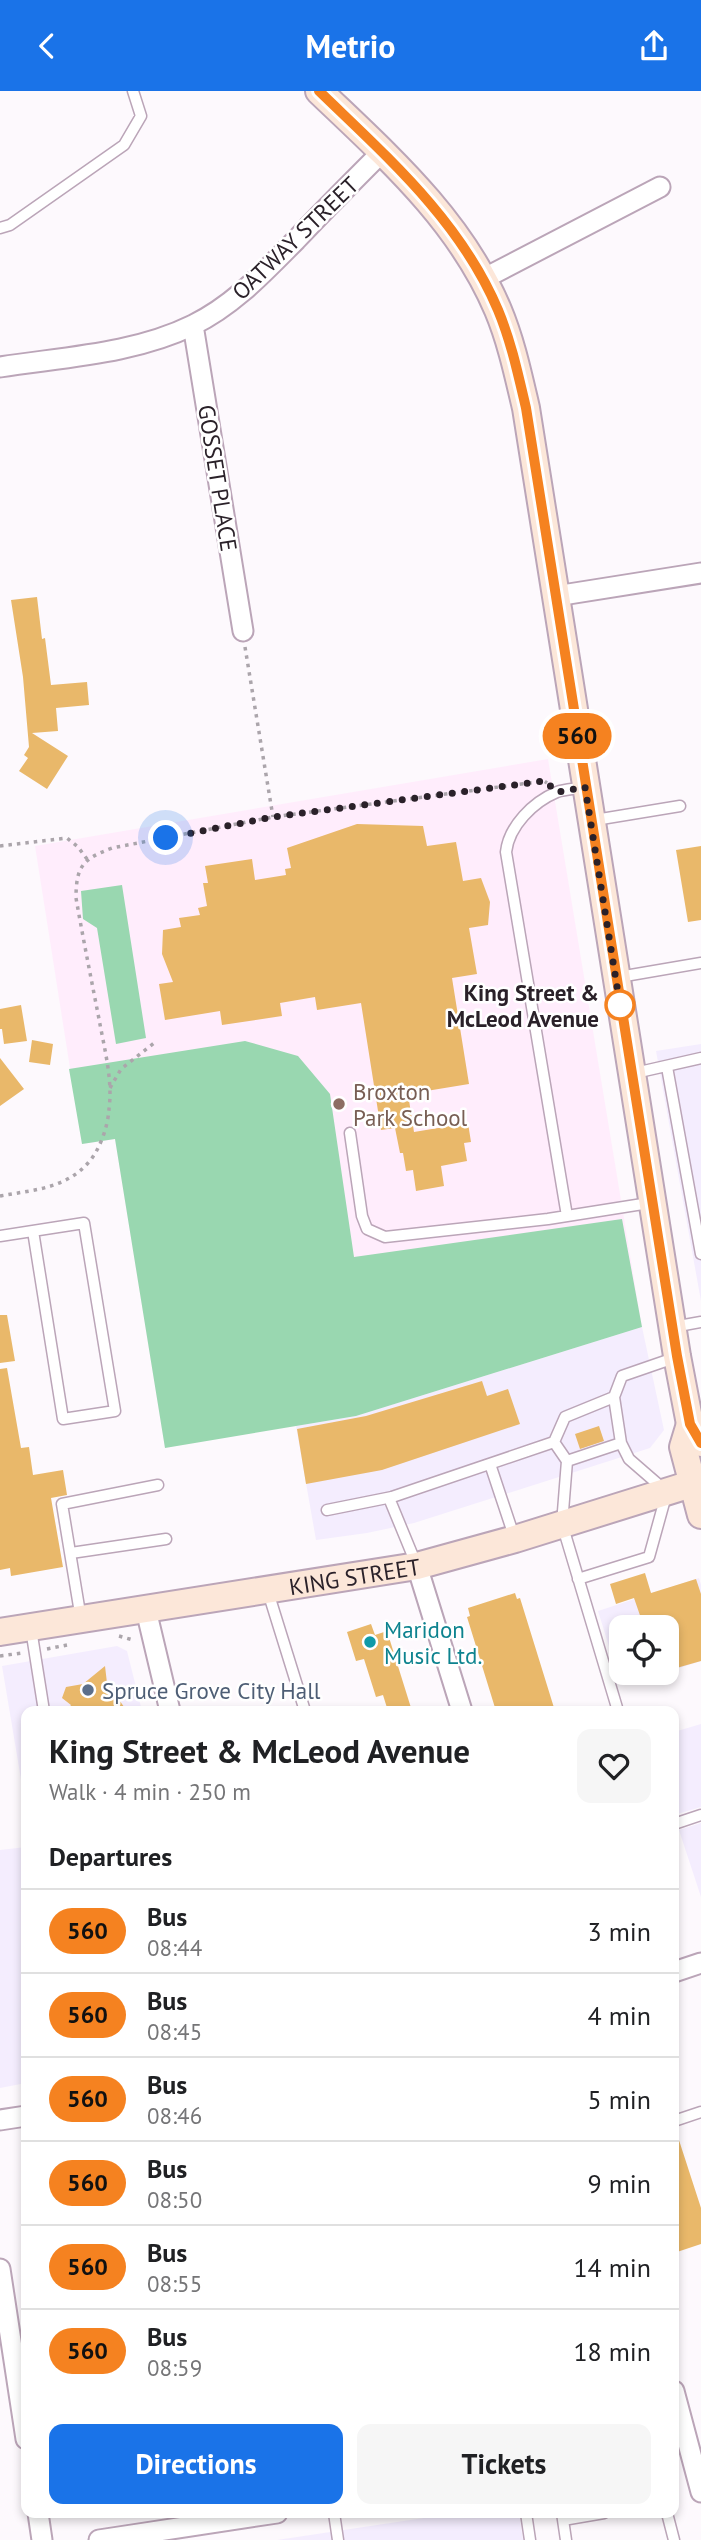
<!DOCTYPE html>
<html lang="en">
<head>
<meta charset="utf-8">
<style>
	body { margin:0; font-family:"PT Sans",sans-serif; background:#f6f6f6; color:#202124; height:100vh; display:flex; flex-direction:column; font-size:26px; white-space:nowrap }
	* { box-sizing:border-box; margin:0 }
	p { font-size:23px; color:#757577 }
	.icon { flex:none; width:38px; height:38px; fill:none; stroke:currentColor; stroke-width:2; stroke-linecap:round; stroke-linejoin:round }
	.map { position:relative; flex:1; overflow:hidden }
	.sheet { position:absolute; left:21px; top:1615px; width:658px; height:812px; display:flex; flex-direction:column; background:#fff; border-radius:14px; box-shadow:0 4px 10px #0003 }
	.sheet>* { flex:none }
	.badge { padding:0 14px; border-radius:23px; font-size:24px; line-height:46px }
	.controls { position:absolute; left:609px; top:1524px; display:grid; gap:14px }
	.controls a { display:grid; place-items:center; width:70px; height:70px; border-radius:14px; background:#fff; box-shadow:0 4px 10px #0003; font-size:35px }
	.you { position:absolute; width:35px; height:35px; margin:-18px; border:5px solid #fff; border-radius:50%; background:#1a73e8; box-shadow:0 0 0 10px #1a73e833 }
	.map>.badge { position:absolute; translate:-50% -50%; box-shadow:0 0 0 4px #fff }
	h2 { padding:0 28px; font-size:26px; line-height:63px }
	.round { display:grid; place-items:center; flex:none; width:74px; height:74px; border-radius:14px; background:#f6f6f6 }
	.summary { display:flex; align-items:center; justify-content:space-between; height:119px; padding:0 28px }
	h1 { font-size:33px; font-weight:800; line-height:52px }
	.button { display:flex; gap:14px; margin-top:auto; padding:14px 28px }
	.button a { flex:1; height:80px; border-radius:14px; background:#1a73e8; color:#fff; font-size:28px; font-weight:800; line-height:80px; text-align:center }
	.button a+a { background:#f6f6f6; color:#202124 }
	ul { padding:0; list-style:none }
	li { display:flex; align-items:center; gap:21px; height:84px; padding:0 28px; border-top:2px solid #e0e0e0 }
	li div { flex:1 }
	li b { display:block; font-size:26px }
	li em { font-style:normal }
	li .badge { min-width:77px; font-weight:700; text-align:center }
	header { display:flex; justify-content:space-between; align-items:center; height:91px; padding:0 28px; background:#1a73e8; color:#fff; font-size:32px; font-weight:800 }
	.map>svg:first-child { display:block }
</style>
</head>
<body>
<header><svg class="icon" aria-label="back" viewBox="0 0 24 24"><path d="M15 5l-7 7 7 7"/></svg>Metrio<svg class="icon" aria-label="share" viewBox="0 0 24 24"><path d="M12 15V3M7 8l5-5 5 5M5 13v7h14v-7"/></svg></header>
<div class="map">
<svg width="701" height="2449" viewBox="0 0 701 2449">
	<rect width="100%" height="100%" fill="#fdf9fd"/>
	<!-- commercial -->
	<path fill="#f4edfe" d="M701,953v257l-45,-250z
		M642,1236l22,103 -14,18 -236,75 -47,10 -51,7 -20,-114 60,-10z
		M699,1487l2,7v76l-34,11v-45h-46v46h41l-41,12 -23,-74z
		M117,1555l10,5 15,60h-116v98l-24,-143z
		M701,1633v83l-27,8v-83z
		M701,1732v74l-22,-67z
		M26,1756v236l-26,5v-238z
		M457,2422h62l4,27h-246z"/>
	<!-- built -->
	<path fill="#ffedfc" d="M548,668l94,568 -477,121 -50,-309 -33,5 -47,-298z"/>
	<!-- green -->
	<path fill="#99d7b0" d="M122,794l24,153 -30,6 -19,-116 -14,-9 -2,-28z
		M245,950l53,15 32,38 24,163 268,-38 20,108 -286,89 -191,32 -50,-309 -33,5 -13,-75z"/>
	<!-- building -->
	<path fill="#e9b86a" d="M37,506l5,42 3,-1 6,47 36,-3 2,23 -33,3 2,23 -26,2 36,23 -21,33 -28,-18 9,-13 -4,-3 5,-8 -6,-70 -12,-77z
		M357,733l66,2 4,20 29,-4 7,39 18,-3 9,24 -2,23 -19,3 8,46 -25,4 17,106 -61,10 6,38 54,-9 3,19 -7,1 3,18 -26,5 3,20 -28,5 -3,-21 -7,1 -3,-18h-3l-5,-25 -14,2 -20,-127 -44,7 -2,-13 -35,6 2,13 -60,9 -2,-14 -55,9 -6,-36 14,-2 -11,-28 1,-24 18,-3 -2,-9 21,-3 -2,-7 9,-2 -4,-23h5l-3,-17 47,-7 3,21 31,-5 -1,-6 6,-1 -4,-20z
		M701,755v74l-13,2 -12,-72z
		M21,914l6,36 -23,3 -2,-15h-2v-20z
		M32,949l21,4 -3,21 -21,-3z
		M0,967l24,31 -24,17z
		M0,1224h7l8,46 -15,2z
		M7,1277l14,80 8,-1 4,28 30,-5 4,25 -16,3 12,69 -52,9 -1,-8 -10,2v-201z
		M482,1290l5,15 21,-7 12,35 -138,46 -76,14 -9,-55 69,-13z
		M599,1335l5,15 -24,8 -5,-15z
		M645,1482l6,20 45,-14 5,15v67l-28,8 -6,-20v-22h-23l-10,-29 -18,6 -6,-20z
		M515,1502l2,6 3,-1 35,113h-59l-29,-94 3,-1 -2,-8z
		M371,1533l4,11 12,-4 25,80h-24l-5,-16 -7,2 -12,-38 -8,2 -9,-29z
		M105,1575l2,17 20,28h-60l4,-6 -9,-7 4,-11 17,-3z
		M677,2043l24,74v36l-27,9v-118z"/>
	<g fill="none" stroke-linecap="round" stroke-linejoin="round">
		<!-- lane casing -->
		<g stroke="#bba5b8" stroke-width="13">
			<path id="lane" d="M0,137l10,-3 114,-80 17,-29 -8,-25
				M595,729l85,-14
				M619,886l82,-14
				M667,976l34,187
				M635,982l66,-15
				M350,1042l12,83 5,13 18,8 163,-18 101,-16
				M567,1125l-61,-364c3,-26 27,-50 51,-60 8,-3 19,-3 28,-5
				M0,1145l84,-13 31,188 -52,8 -30,-188
				M673,1236l28,-5
				M554,1351l13,19 -5,63 56,187
				M567,1370l54,-18
				M490,1373l25,75
				M389,1407l28,68
				M327,1419l65,-13 162,-55 11,-25 49,-20 8,-21 55,-19
				M71,1462l95,-14
				M578,1488l71,-22 18,-65 -38,-33 -8,-16 -7,-46
				M268,1501l37,119
				M81,1528l-19,-115 96,-19
				M31,1538l13,82
				M606,1580l15,-5
				M674,1733l27,-9
				M674,2030l27,-9
				M334,2422l4,27
				M526,2422l4,27
				M562,2422l4,27
				M667,2422l7,27
				M563,2429l41,-7"/>
		</g>
		<!-- street casing -->
		<g stroke="#bba5b8" stroke-width="23">
			<path id="street" d="M483,188l177,-92
				M193,234l50,306
				M0,276c64,-10 134,-13 193,-42 41,-20 71,-53 103,-85 28,-30 57,-59 86,-88
				M556,505l145,-23
				M417,1475l45,145
				M146,1519l24,101
				M674,1881l27,-9
				M0,2029l26,-4
				M0,2178l26,170
				M674,2300l27,101
				M38,2422l4,27
				M99,2449l178,-27"/>
		</g>
		<!-- secondary casing -->
		<g stroke="#bba5b8" stroke-width="30">
			<g id="secondary">
				<path d="M319,0c69,66 141,129 179,219 13,31 20,64 28,98l151,948 13,68 11,19"/>
				<path d="M690,1333l-7,23 18,68"/>
				<path id="s1" d="M0,1541l417,-66 98,-27 186,-58"/>
			</g>
		</g>
		<!-- path -->
		<path stroke="#aba5ab" stroke-width="3.5" stroke-dasharray="3.5 5" stroke-linecap="butt" d="M245,556l28,170
			M0,755l67,-8 11,9 9,12
			M110,997l11,-19 33,-26
			M0,1105c32,-6 65,-7 88,-33 12,-13 20,-37 21,-54 4,-29 -5,-62 -10,-90 -8,-41 -16,-81 -23,-121 0,-32 7,-39 36,-50l161,-31 271,-36 3,2
			M119,1545l14,4
			M47,1558l20,-4
			M0,1565l22,-3"/>
		<!-- lane -->
		<use href="#lane" stroke="#fff" stroke-width="10"/>
		<!-- street -->
		<use href="#street" stroke="#fff" stroke-width="19"/>
		<!-- secondary -->
		<use href="#secondary" stroke="#fce7d9" stroke-width="26"/>
	</g>
	<g fill="none" stroke-linecap="round" stroke-linejoin="round">
		<!-- line casing -->
		<g stroke="#fff" stroke-width="16">
			<path id="line" d="M319,0c68,66 141,129 179,219 13,31 20,64 28,98l151,948 13,68 11,19"/>
		</g>
		<!-- line -->
		<use href="#line" stroke="#f58220" stroke-width="10"/>
		<!-- walk -->
		<path stroke="#2a2129" stroke-width="7" stroke-dasharray="0 12.6" d="M166,747l107,-21 271,-36 14,11 27,-5 35,218"/>
	</g>
	<!-- markers -->
	<circle fill="#fff" stroke="#f58220" stroke-width="3.5" cx="620" cy="914" r="14"/>
	<circle fill="#8d6e63" stroke="#fff" stroke-width="2.5" cx="339" cy="1013" r="7"/>
	<circle fill="#0f9aa8" stroke="#fff" stroke-width="2.5" cx="370" cy="1551" r="7"/>
	<circle fill="#5c6f8a" stroke="#fff" stroke-width="2.5" cx="88" cy="1599" r="7"/>
	<g text-anchor="middle" dominant-baseline="central" stroke-width="5" stroke-linejoin="round" paint-order="stroke">
		<!-- street labels -->
		<g font-size="23" fill="#2a2129" stroke="#fff">
			<text transform="translate(295 147) rotate(-44)">OATWAY STREET</text>
			<text transform="translate(218 387) rotate(81)">GOSSET PLACE</text>
			<text stroke="none"><textPath href="#s1" startOffset="359">KING STREET</textPath></text>
		</g>
		<!-- stop labels -->
		<g font-size="23" font-weight="bold" fill="#2a2129" stroke="#fff" text-anchor="end">
			<text x="599" y="901">King Street &amp;<tspan x="599" dy="26">McLeod Avenue</tspan></text>
		</g>
		<!-- education labels -->
		<g font-size="23" fill="#785e54" stroke="#fff" text-anchor="start">
			<text x="353" y="1000">Broxton<tspan x="353" dy="26">Park School</tspan></text>
		</g>
		<!-- culture labels -->
		<g font-size="23" fill="#0d838f" stroke="#fff" text-anchor="start">
			<text x="384" y="1538">Maridon<tspan x="384" dy="26">Music Ltd.</tspan></text>
		</g>
		<!-- service labels -->
		<g font-size="23" fill="#4e5e75" stroke="#fff" text-anchor="start">
			<text x="102" y="1599">Spruce Grove City Hall</text>
		</g>
	</g>
</svg>
<div class="controls">
<a><svg class="icon" aria-label="locate" viewBox="0 0 24 24"><circle cx="12" cy="12" r="6"/><path d="M12 2v4M12 18v4M2 12h4M18 12h4"/></svg></a>
</div>
<div class="you" style="left:166px;top:747px"></div>
<b class="badge" style="left:577px;top:645px;background:#f58220;color:#111">560</b>
<section class="sheet">
<div class="summary"><div><h1>King Street &amp; McLeod Avenue</h1><p>Walk · 4 min · 250 m</p></div><a class="round"><svg class="icon" aria-label="heart" viewBox="0 0 24 24"><path d="M12 20l-8-8c-3-5 5-10 8-4 3-6 11-1 8 4z"/></svg></a></div>
<h2>Departures</h2>
<ul>
<li><span class="badge" style="background:#f58220;color:#111">560</span><div><b>Bus</b><p>08:44</p></div><em>3 min</em></li>
<li><span class="badge" style="background:#f58220;color:#111">560</span><div><b>Bus</b><p>08:45</p></div><em>4 min</em></li>
<li><span class="badge" style="background:#f58220;color:#111">560</span><div><b>Bus</b><p>08:46</p></div><em>5 min</em></li>
<li><span class="badge" style="background:#f58220;color:#111">560</span><div><b>Bus</b><p>08:50</p></div><em>9 min</em></li>
<li><span class="badge" style="background:#f58220;color:#111">560</span><div><b>Bus</b><p>08:55</p></div><em>14 min</em></li>
<li><span class="badge" style="background:#f58220;color:#111">560</span><div><b>Bus</b><p>08:59</p></div><em>18 min</em></li>
</ul>
<div class="button"><a>Directions</a><a>Tickets</a></div>
</section>
</div>
</body>
</html>
